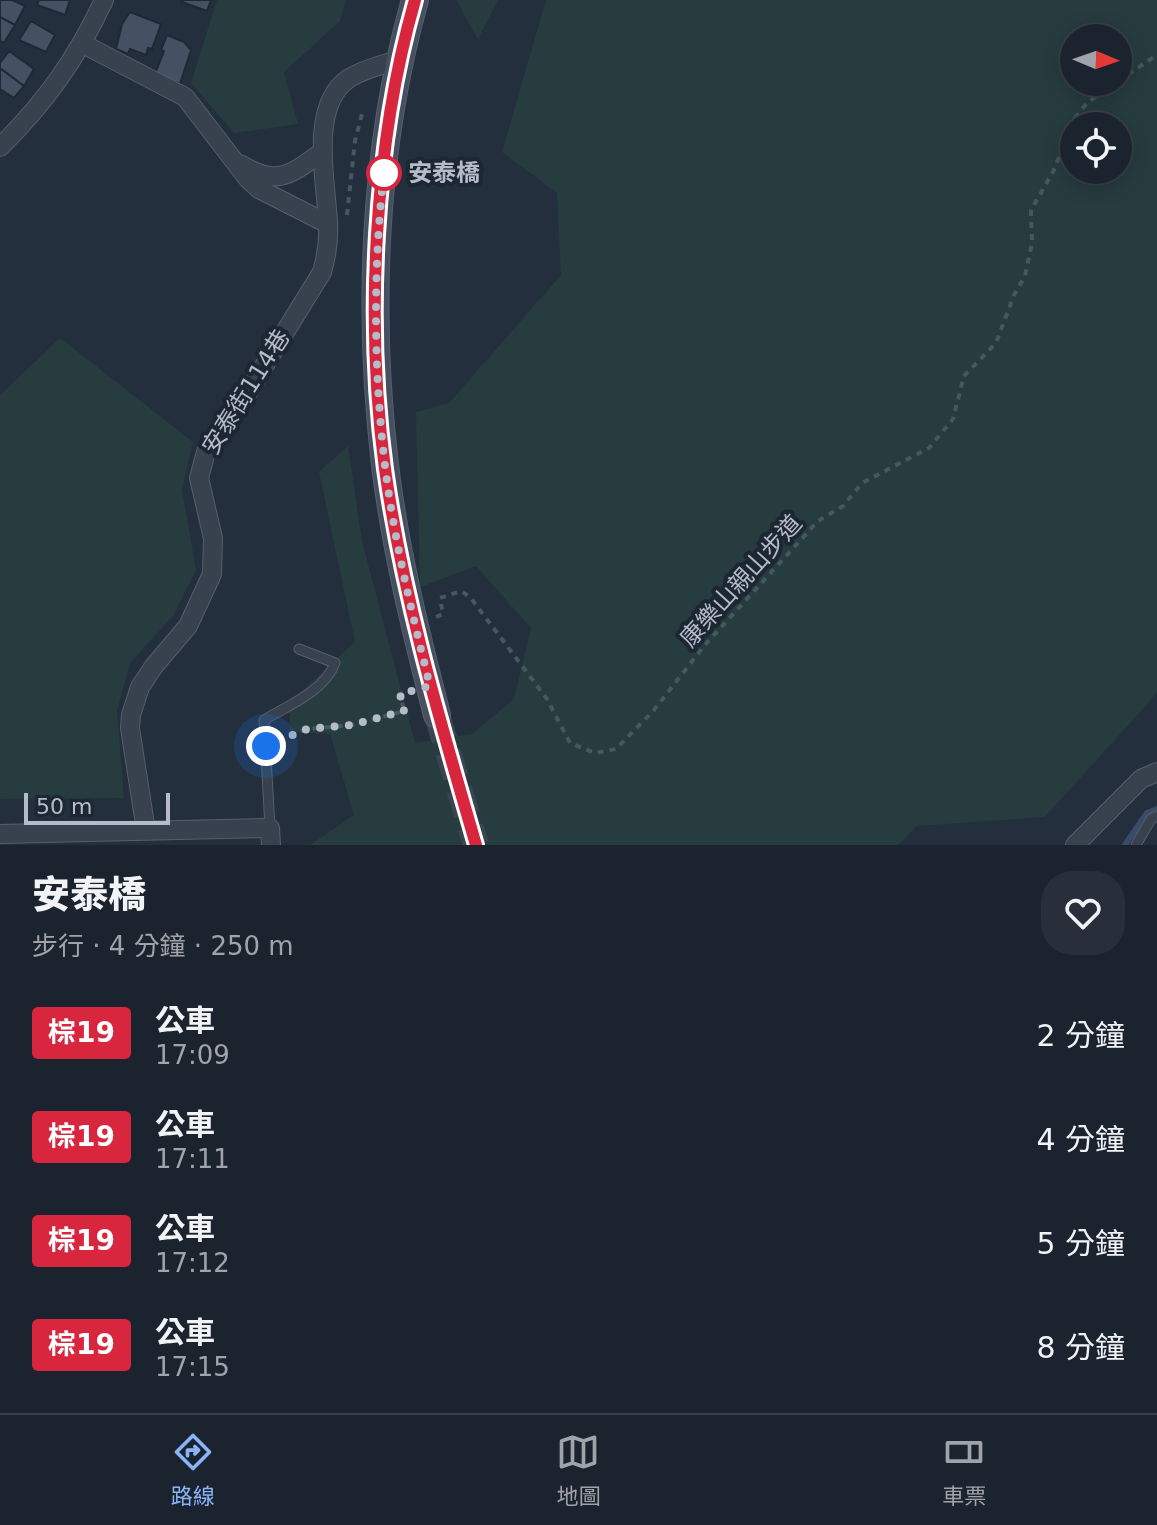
<!DOCTYPE html>
<html lang="zh-TW">
<head>
<meta charset="utf-8">
<style>
	body { margin:0; font-family:"DejaVu Sans","Noto Sans TC",sans-serif; background:#282f3a; color:#f1f3f6; height:100vh; display:flex; flex-direction:column; font-size:30px; white-space:nowrap }
	* { box-sizing:border-box; margin:0 }
	p { font-size:26px; color:#a0a4aa }
	.icon { flex:none; width:44px; height:44px; fill:none; stroke:currentColor; stroke-width:2; stroke-linecap:round; stroke-linejoin:round }
	.map { position:relative; height:845px; overflow:hidden }
	.side { display:flex; flex-direction:column; background:#1b232e; flex:1 }
	.side>* { flex:none }
	.badge { padding:0 16px; border-radius:6px; font-size:28px; line-height:52px }
	.needle { width:52px; rotate:92deg }
	.fabs { position:absolute; left:1060px; top:24px; display:grid; gap:16px }
	.fabs a { display:grid; place-items:center; width:72px; height:72px; border-radius:50%; background:#1b232e; box-shadow:0 4px 20px #0003,0 0 0 2px #39404a; font-size:40px }
	.scale { position:absolute; left:24px; bottom:20px; width:146px; box-sizing:border-box; padding-left:8px; border:4px solid #b4bcc9; border-top:0; font-size:22px; line-height:28px; white-space:nowrap; color:#b4bcc9; -webkit-text-stroke:6px #1d2633; paint-order:stroke }
	.you { position:absolute; width:40px; height:40px; margin:-20px; border:6px solid #fff; border-radius:50%; background:#1a73e8; box-shadow:0 0 0 12px #1a73e833 }
	.map>.badge { position:absolute; translate:-50% -50%; box-shadow:0 0 0 4px #fff }
	.round { display:grid; place-items:center; flex:none; width:84px; height:84px; border-radius:32px; background:#282f3a }
	.summary { display:flex; align-items:center; justify-content:space-between; height:136px; padding:0 32px }
	h1 { font-size:38px; font-weight:800; line-height:60px }
	ul { padding:0; list-style:none }
	li { display:flex; align-items:center; gap:24px; height:104px; padding:0 32px }
	li div { flex:1 }
	li b { display:block; font-size:30px }
	li em { font-style:normal }
	li .badge { min-width:88px; font-weight:700; text-align:center }
	.tab-bar { display:flex; justify-content:space-around; align-items:center; height:112px; border-top:2px solid #39404a; background:#1b232e; font-size:22px; color:#a0a4aa }
	.tab-bar a { display:grid; justify-items:center; gap:4px }
	.tab-bar .current { color:#8ab4f8 }
	.map>svg:first-child { display:block }
</style>
</head>
<body>
<div class="map">
<svg width="1157" height="845" viewBox="0 0 1157 845">
	<rect width="100%" height="100%" fill="#242f3e"/>
	<!-- green -->
	<path fill="#263c3f" fill-rule="evenodd" d="M217,0h129l-6,21 -56,51 14,52 -64,9 -43,-50z
		M456,0h42l-20,39z
		M546,0h611v693l-112,124 -128,9 -19,19h-588l44,-30 -24,-81 -40,-2 -1,-33 8,-4 58,-53 -36,-170 29,-26 14,95 53,202 57,-9 42,-35 17,-71 -55,-62 -56,21 -4,-175 33,-9 112,-128 -4,-82 -55,-41zM1074,38h44v44h-44zM1074,126h44v44h-44z
		M60,338l133,104 -11,48 14,80 -23,46 -43,47 -13,48 7,87 -124,1v-404z"/>
	<g fill="none" stroke-linecap="round" stroke-linejoin="round">
		<!-- stream -->
		<path stroke="#394c67" stroke-width="6" d="M1125,845l22,-32 10,-4"/>
	</g>
	<!-- building -->
	<path fill="#455162" stroke="#1f2835" stroke-width="2" d="M0,0h12l13,6 -10,19 -15,-8z
		M39,0h31l-5,15 -28,-10z
		M182,0h29l-4,11 -25,-9z
		M130,12l31,12 -9,25 -4,-1 -2,7 -16,-6 -2,5 -12,-5 6,-25z
		M0,17l15,8 -11,18 -4,-2z
		M31,21l24,14 -9,17 -27,-12z
		M167,35l17,7 7,8 -11,34 -25,-10 9,-23 -3,-1z
		M9,51l25,18 -10,17 -24,-18v-5z
		M0,68l24,18 -10,12 -14,-9z"/>
	<g fill="none" stroke-linecap="round" stroke-linejoin="round">
		<!-- secondary-tunnel -->
		<path stroke="#3a4453" stroke-width="26" stroke-dasharray="26 13" stroke-linecap="butt" d="M437,715l39,130"/>
		<!-- lane casing -->
		<g stroke="#565f6c" stroke-width="11">
			<path id="lane" d="M270,828l-6,-108c23,-14 61,-29 71,-57l-36,-14
				M1136,845l15,-26 6,-3"/>
		</g>
		<!-- street casing -->
		<g stroke="#565f6c" stroke-width="20">
			<path id="street" d="M83,44l102,53 63,82 11,10 69,35
				M0,147c45,-44 77,-89 104,-147
				M242,165c36,22 49,9 80,-13
				M146,831l-16,-103 1,-13 9,-28 14,-21 34,-40 24,-52 1,-36 -14,-60 7,-26 39,-55 77,-125c5,-17 7,-33 6,-50 -2,-40 -19,-116 20,-143 15,-10 35,-14 52,-20
				M0,834l270,-6 1,17
				M1075,845l66,-66 16,-7"/>
		</g>
		<!-- secondary casing -->
		<g stroke="#565f6c" stroke-width="28">
			<path id="secondary" d="M415,0c-42,149 -48,312 -30,465 10,84 31,168 52,250"/>
		</g>
		<!-- path -->
		<path stroke="#44595c" stroke-width="4" stroke-dasharray="6 6" stroke-linecap="butt" d="M1118,81l39,-26
			M347,215l8,-74 7,-27h4
			M436,617l7,-3 -3,-16 21,-7 9,6 77,102 23,44 25,10 21,-4 38,-39 50,-64 114,-125 25,-15 19,-23 67,-35 24,-29 11,-43 32,-33 18,-48 11,-19 7,-33 -1,-33 22,-38 22,-54 12,-15 30,-21
			M279,741l28,-12 45,-4 52,-14 -4,-17 11,-3"/>
		<!-- lane -->
		<use href="#lane" stroke="#38414e" stroke-width="9"/>
		<!-- street -->
		<use href="#street" stroke="#38414e" stroke-width="18"/>
		<!-- secondary -->
		<use href="#secondary" stroke="#465061" stroke-width="26"/>
	</g>
	<g fill="none" stroke-linecap="round" stroke-linejoin="round">
		<!-- line casing -->
		<g stroke="#fff" stroke-width="18">
			<path id="line" d="M415,0c-41,143 -50,321 -30,469 18,128 55,252 91,376"/>
		</g>
		<!-- line -->
		<use href="#line" stroke="#d7263d" stroke-width="12"/>
		<!-- walk -->
		<path stroke="#b4bcc9" stroke-width="8" stroke-dasharray="0 14.4" d="M266,746l41,-17 45,-4 52,-14 -4,-17 30,-8c-18,-73 -36,-146 -45,-220 -12,-101 -12,-203 0,-303l-1,10"/>
	</g>
	<!-- markers -->
	<circle fill="#fff" stroke="#d7263d" stroke-width="4" cx="384" cy="173" r="16"/>
	<g text-anchor="middle" dominant-baseline="central" stroke-width="8" stroke-linejoin="round" paint-order="stroke">
		<!-- stop labels -->
		<g font-size="24" font-weight="bold" fill="#b4bcc9" stroke="#1d2633" text-anchor="start">
			<text x="408" y="173">安泰橋</text>
		</g>
		<!-- street labels -->
		<g font-size="24" fill="#b4bcc9" stroke="#1d2633">
			<text transform="translate(246 392) rotate(-58)">安泰街114巷</text>
			<text transform="translate(741 581) rotate(-48)">康樂山親山步道</text>
		</g>
	</g>
</svg>
<div class="fabs">
<a><svg class="needle" viewBox="-14 -14 28 28"><path d="M0-13l5 13h-10z" fill="#e53935"/><path d="M0 13l5-13h-10z" fill="#a0a4aa"/></svg></a>
<a><svg class="icon" aria-label="locate" viewBox="0 0 24 24"><circle cx="12" cy="12" r="6"/><path d="M12 2v4M12 18v4M2 12h4M18 12h4"/></svg></a>
</div>
<div class="scale">50 m</div>
<div class="you" style="left:266px;top:746px"></div>
</div>
<section class="side">
<div class="summary"><div><h1>安泰橋</h1><p>步行 · 4 分鐘 · 250 m</p></div><a class="round"><svg class="icon" aria-label="heart" viewBox="0 0 24 24"><path d="M12 20l-8-8c-3-5 5-10 8-4 3-6 11-1 8 4z"/></svg></a></div>
<ul>
<li><span class="badge" style="background:#d7263d;color:#fff">棕19</span><div><b>公車</b><p>17:09</p></div><em>2 分鐘</em></li>
<li><span class="badge" style="background:#d7263d;color:#fff">棕19</span><div><b>公車</b><p>17:11</p></div><em>4 分鐘</em></li>
<li><span class="badge" style="background:#d7263d;color:#fff">棕19</span><div><b>公車</b><p>17:12</p></div><em>5 分鐘</em></li>
<li><span class="badge" style="background:#d7263d;color:#fff">棕19</span><div><b>公車</b><p>17:15</p></div><em>8 分鐘</em></li>
</ul>
</section>
<nav class="tab-bar">
<a class="current"><svg class="icon" aria-label="directions" viewBox="0 0 24 24"><path d="M12 3l9 9-9 9-9-9zM9 14v-3h6M13 9l2 2-2 2"/></svg>路線</a>
<a><svg class="icon" aria-label="map" viewBox="0 0 24 24"><path d="M3 6l6-2 6 2 6-2v14l-6 2-6-2-6 2zM9 4v14M15 6v14"/></svg>地圖</a>
<a><svg class="icon" aria-label="tickets" viewBox="0 0 24 24"><path d="M3 7h18v10H3zM15 7v10"/></svg>車票</a>
</nav>
</body>
</html>
